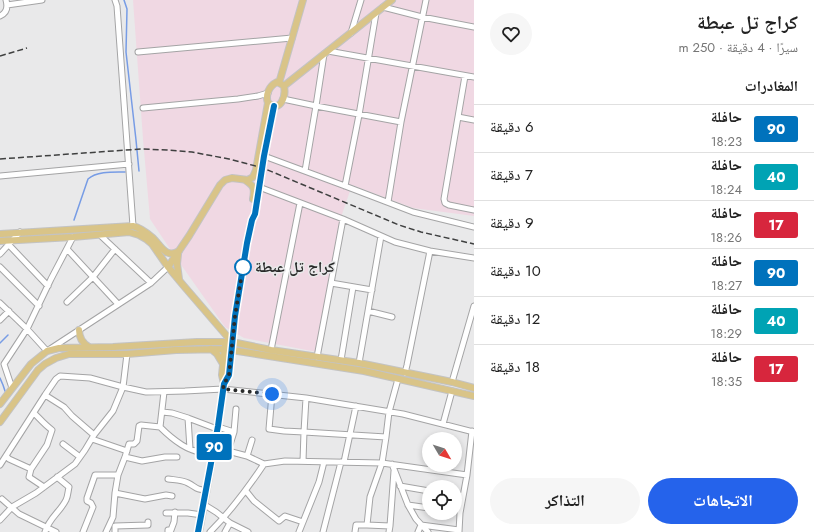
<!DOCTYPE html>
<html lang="ar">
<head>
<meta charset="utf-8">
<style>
	body { margin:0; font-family:Jost,"Noto Naskh Arabic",sans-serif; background:#f6f6f6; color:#222; direction:rtl; height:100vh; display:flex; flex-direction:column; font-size:15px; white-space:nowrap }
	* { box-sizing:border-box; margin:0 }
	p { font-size:13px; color:#767676 }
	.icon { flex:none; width:22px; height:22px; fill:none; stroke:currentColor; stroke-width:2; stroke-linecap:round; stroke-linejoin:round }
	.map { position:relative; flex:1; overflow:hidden; direction:ltr }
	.panel { display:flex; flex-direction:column; background:#fff; width:340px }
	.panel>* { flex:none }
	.badge { padding:0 8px; border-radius:3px; font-size:14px; line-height:26px }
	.needle { width:26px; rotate:129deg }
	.controls { position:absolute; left:422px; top:432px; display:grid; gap:8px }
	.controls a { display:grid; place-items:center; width:40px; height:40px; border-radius:50%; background:#fff; box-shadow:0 2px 6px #0003; font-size:20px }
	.you { position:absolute; width:20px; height:20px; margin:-10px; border:3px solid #fff; border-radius:50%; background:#1a73e8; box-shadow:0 0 0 6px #1a73e833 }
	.map>.badge { position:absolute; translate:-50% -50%; box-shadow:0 0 0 2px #fff }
	h2 { padding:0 16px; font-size:15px; line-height:36px }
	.round { display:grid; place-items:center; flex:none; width:42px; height:42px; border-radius:21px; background:#f6f6f6 }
	.head { display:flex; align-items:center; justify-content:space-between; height:68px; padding:0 16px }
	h1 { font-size:19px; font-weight:700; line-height:30px }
	.cta { display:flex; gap:8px; margin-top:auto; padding:8px 16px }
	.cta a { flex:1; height:46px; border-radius:24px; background:#2563eb; color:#fff; font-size:16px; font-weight:700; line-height:46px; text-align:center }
	.cta a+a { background:#f6f6f6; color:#222 }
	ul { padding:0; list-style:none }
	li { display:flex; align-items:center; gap:12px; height:48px; padding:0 16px; border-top:1px solid #e0e0e0 }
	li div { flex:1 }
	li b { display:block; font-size:15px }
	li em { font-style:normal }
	li .badge { min-width:44px; font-weight:700; text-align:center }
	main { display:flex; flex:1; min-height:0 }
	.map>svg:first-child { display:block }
</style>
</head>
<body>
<main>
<section class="panel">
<div class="head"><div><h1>كراج تل عبطة</h1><p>سيرًا · 4 دقيقة · 250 m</p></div><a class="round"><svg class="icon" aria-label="heart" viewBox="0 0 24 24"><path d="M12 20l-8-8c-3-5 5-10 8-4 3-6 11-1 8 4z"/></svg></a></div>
<h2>المغادرات</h2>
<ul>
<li><span class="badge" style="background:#0072bc;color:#fff">90</span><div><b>حافلة</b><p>18:23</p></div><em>6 دقيقة</em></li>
<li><span class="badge" style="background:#00a3b4;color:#fff">40</span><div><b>حافلة</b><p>18:24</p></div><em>7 دقيقة</em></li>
<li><span class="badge" style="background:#d7263d;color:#fff">17</span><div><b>حافلة</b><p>18:26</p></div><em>9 دقيقة</em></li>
<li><span class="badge" style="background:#0072bc;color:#fff">90</span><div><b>حافلة</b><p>18:27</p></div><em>10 دقيقة</em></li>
<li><span class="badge" style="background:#00a3b4;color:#fff">40</span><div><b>حافلة</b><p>18:29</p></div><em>12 دقيقة</em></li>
<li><span class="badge" style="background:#d7263d;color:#fff">17</span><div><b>حافلة</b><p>18:35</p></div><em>18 دقيقة</em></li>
</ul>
<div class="cta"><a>الاتجاهات</a><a>التذاكر</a></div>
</section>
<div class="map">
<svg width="474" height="532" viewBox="0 0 474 532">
	<rect width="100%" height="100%" fill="#e9e9ea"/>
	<!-- commercial -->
	<path fill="#f0d8e3" d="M133,0h341v216l-61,-8 -61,-23 -13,38 -22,129 -73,-14 -19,-11 -53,-75 -22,-33 -7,-80z"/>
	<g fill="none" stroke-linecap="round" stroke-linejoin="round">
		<!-- stream -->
		<path stroke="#779ce5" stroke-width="1.5" d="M124,0l3,9 -1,43 10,88 3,31
			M74,220l14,-41c9,-8 25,-7 37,-7
			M0,343l8,-8
			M0,378l3,7 2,6"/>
		<!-- minor casing -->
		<g stroke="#a4a4a5" stroke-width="7">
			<path id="minor" d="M115,0l2,6 16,220
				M7,5l35,-5
				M383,7l39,10 52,10
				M0,16c7,-3 8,-9 6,-16
				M351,33l10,-33
				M328,51l146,26
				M138,52l154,-14
				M465,76l-21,123 1,4 4,2 25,5
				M283,99l33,7 85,16
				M143,108l95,-9 20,-3 10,-3
				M458,117l16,3
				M264,156l81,30 68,26 61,15
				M305,171l11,-65 8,-52
				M0,176l129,-12
				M345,186l14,-71 17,-102
				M259,187l84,32 52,23 35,9 44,7
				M388,202l13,-80 25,-122
				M100,235l51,48
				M9,245l39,41
				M67,249l51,55
				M0,254l20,-22
				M0,267l39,39
				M331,283l41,7
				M67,302l26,-25 22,-28
				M0,303l27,26 20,22 104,-68 17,-16
				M368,311l24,6
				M0,320l9,-9
				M271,350l29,-147
				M317,357l14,-74 12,-64
				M341,360l12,-73
				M359,363l22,-127
				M405,373l2,-8 23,-114
				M452,382l22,-76
				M12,388l-8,-24 23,-35 24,-50 22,-42
				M164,392l-4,35c7,7 14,13 22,18 13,8 29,10 44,12l2,-6 19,5 17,8
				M272,394l-3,35 15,2 20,1 -1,29
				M45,395l19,12 8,9 22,19
				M306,398l-2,34 82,5 3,-25 9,-33
				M162,412l10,1 16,5
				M443,424l9,-33
				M218,427l16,5 -6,19
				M234,432l2,-23
				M386,437l-4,26 -12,34 -3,28 23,1 -1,6
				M92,439l35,12
				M63,444l17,13
				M190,449l-2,-31 29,11
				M6,456l3,3 22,10 -2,8 15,10
				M247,456l5,-16
				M125,457l17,4 23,-4h12
				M344,462l12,-56
				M392,464l16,41 8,14 12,13
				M0,465l45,-70 11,-16 4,-3 30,2 33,9 23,5 39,-1 38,-2 83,9 97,16 71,18
				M31,469l16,-24 5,-15c-7,-5 -12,-11 -18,-17
				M168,479c7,1 14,1 20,4 8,4 8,7 18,7
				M400,486l29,5
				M246,491l8,10 25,20 6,-5 18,6 -4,10
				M115,493l30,6 21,-4 6,1
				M455,495l8,1
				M2,499l17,15 37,18
				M203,504l13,8 14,11 18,9
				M408,505l21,3
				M166,513h22l14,2
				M0,520l12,-13 24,-14 39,-29 10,-14 9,-15 19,-24 10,-24 4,-33
				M303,522l16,-40 5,-20
				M390,526l4,-55
				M45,532c4,-14 15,-20 21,-32 2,-4 2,-9 3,-13l-12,-10
				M83,532l10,-25 -2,-4 -4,-2v-3l8,-23h23l7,-18 4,-13h5l3,-3 2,-15 2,-1 19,2
				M106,532l7,-15 2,-24 3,-18
				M115,532v-6l33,-1v-3
				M168,532v-2h3l3,-8 1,-10
				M210,532c21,-21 38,-44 54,-68l21,-3 97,2 85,12
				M225,532l5,-9
				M323,532l18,-70
				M355,532l1,-7h11
				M418,532l3,-7 38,5
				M459,532l1,-19 7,-38 5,-44"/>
		</g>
		<!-- major casing -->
		<g stroke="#c3c3c3" stroke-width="8">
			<path id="major" d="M277,82l4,2 3,2c2,10 -3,27 -16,17 -3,-8 1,-17 9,-21z
				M279,83l24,-83
				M284,86l108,-86
				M245,180c9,6 10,8 8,19
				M0,234l133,-8c8,2 14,7 20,12 8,8 13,21 26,13
				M0,241l73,-4 56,-5 10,3 7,4 6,5 16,23 15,18 49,57
				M178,254l-1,10 2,15
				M168,267l21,-31 31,-51 5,-5 7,-2 16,2 5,-3 3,-7 12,-67
				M79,330c0,7 3,13 10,17
				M211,349l6,5 6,10
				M224,384l-2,-9 3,-29
				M0,404l31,-40 16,-13 12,-3 54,-1 84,-5h35l39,8 88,13 93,19 22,6
				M0,422l38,-52 7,-6 11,-6 13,-4h58l49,-4 49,-1 139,22 110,25
				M199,532l19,-105 6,-43 5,-9 6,-59 12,-73 5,-23 3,-6 9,-58 10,-50"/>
		</g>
		<!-- minor -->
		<use href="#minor" stroke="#fff" stroke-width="5"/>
		<!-- major -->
		<use href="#major" stroke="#d9c488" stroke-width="6"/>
		<!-- rail -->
		<path stroke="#3f4040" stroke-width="1.5" stroke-dasharray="6 3" stroke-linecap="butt" d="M0,56l27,-8
			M0,159l141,-10 26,1 25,2 37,7 34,9 136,57 22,7 53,12"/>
	</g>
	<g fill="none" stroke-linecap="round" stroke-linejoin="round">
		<!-- line casing -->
		<g stroke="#fff" stroke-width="9">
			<path id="line" d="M198,532l20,-106 6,-42 5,-9 6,-59 12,-73 5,-23 3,-6 9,-58 10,-50"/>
		</g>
		<!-- line -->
		<use href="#line" stroke="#0072bc" stroke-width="6"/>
		<!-- walk -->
		<path stroke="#292a2a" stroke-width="4" stroke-dasharray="0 7.2" d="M243,267l-8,49 -6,59 -5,9 -1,5 49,5"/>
	</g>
	<!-- markers -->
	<circle fill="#fff" stroke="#0072bc" stroke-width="2" cx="243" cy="267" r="8"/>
	<g text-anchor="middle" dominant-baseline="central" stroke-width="3" stroke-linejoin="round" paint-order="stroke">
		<!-- stop labels -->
		<g font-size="15" font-weight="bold" fill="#292a2a" stroke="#e9e9ea" text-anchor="start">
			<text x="255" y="267">كراج تل عبطة</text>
		</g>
	</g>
</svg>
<div class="controls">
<a><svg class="needle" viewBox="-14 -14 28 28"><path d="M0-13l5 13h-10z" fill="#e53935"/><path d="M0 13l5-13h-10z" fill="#767676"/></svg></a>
<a><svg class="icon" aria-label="locate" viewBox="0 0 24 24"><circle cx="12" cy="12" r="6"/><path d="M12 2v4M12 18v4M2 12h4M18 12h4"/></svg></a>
</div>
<div class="you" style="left:272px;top:394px"></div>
<b class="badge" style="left:214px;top:447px;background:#0072bc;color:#fff">90</b>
</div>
</main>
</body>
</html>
